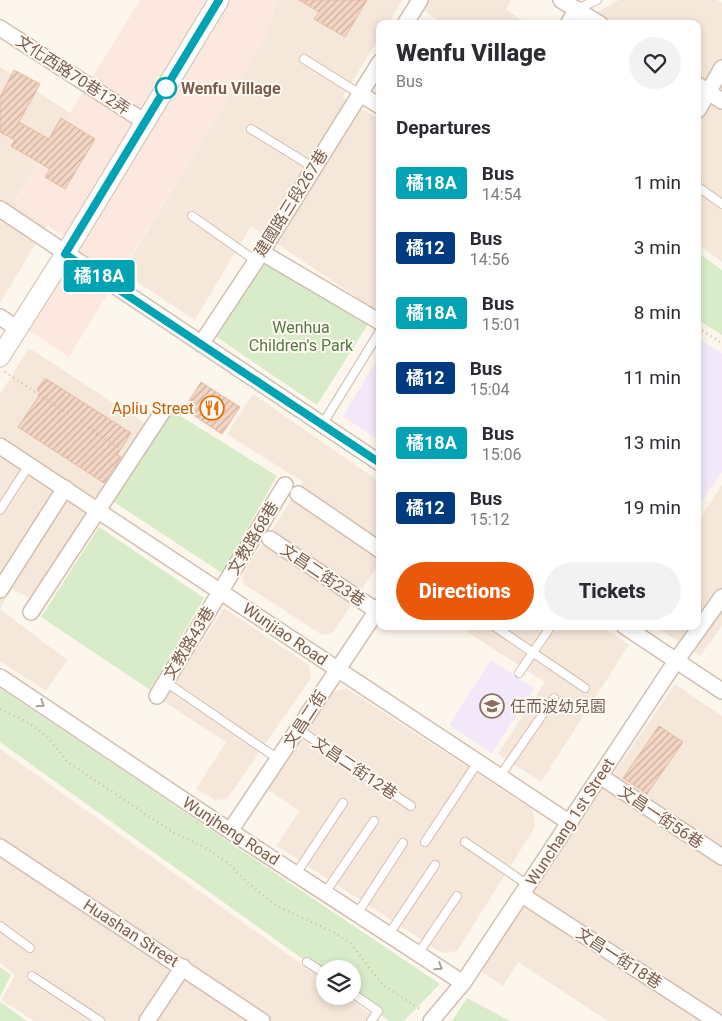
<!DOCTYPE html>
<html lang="en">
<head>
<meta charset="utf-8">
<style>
	body { margin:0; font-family:Roboto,"Noto Sans TC",sans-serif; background:#f2f2f3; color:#2b2b33; height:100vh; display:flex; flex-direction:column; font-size:19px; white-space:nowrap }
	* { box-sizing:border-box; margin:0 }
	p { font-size:16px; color:#7c7c81 }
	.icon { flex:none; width:28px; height:28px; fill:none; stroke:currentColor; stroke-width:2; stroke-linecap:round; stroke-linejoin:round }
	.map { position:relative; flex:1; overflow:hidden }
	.details { position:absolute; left:376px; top:20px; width:325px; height:610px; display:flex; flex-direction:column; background:#fff; border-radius:10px; box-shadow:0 2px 8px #0003 }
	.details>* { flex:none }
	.badge { padding:0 10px; border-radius:4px; font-size:18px; line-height:32px }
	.fabs { position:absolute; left:316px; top:960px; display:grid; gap:10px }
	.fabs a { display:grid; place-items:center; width:45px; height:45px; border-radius:50%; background:#fff; box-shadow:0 2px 8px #0003; font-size:25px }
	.map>.badge { position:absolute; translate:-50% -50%; box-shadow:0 0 0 2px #fff }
	h2 { padding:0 20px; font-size:19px; line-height:45px }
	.round { display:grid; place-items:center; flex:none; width:52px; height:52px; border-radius:26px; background:#f2f2f3 }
	.summary { display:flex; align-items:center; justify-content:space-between; height:85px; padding:0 20px }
	h1 { font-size:24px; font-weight:800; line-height:38px }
	.primary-button { display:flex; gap:10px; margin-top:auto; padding:10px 20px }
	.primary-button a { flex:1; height:58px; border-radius:30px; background:#ea580c; color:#fff; font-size:20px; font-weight:800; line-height:58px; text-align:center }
	.primary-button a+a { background:#f2f2f3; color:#2b2b33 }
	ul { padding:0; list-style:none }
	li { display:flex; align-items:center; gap:15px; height:65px; padding:0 20px }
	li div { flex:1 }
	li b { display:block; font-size:19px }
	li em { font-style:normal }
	li .badge { min-width:55px; font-weight:700; text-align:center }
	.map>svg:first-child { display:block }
</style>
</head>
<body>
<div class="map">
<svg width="722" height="1021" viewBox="0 0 722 1021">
	<defs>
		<pattern id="building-hatch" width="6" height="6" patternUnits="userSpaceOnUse" patternTransform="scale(1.25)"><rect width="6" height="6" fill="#f3d5c3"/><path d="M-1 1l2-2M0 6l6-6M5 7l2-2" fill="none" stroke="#cab0a1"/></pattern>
	</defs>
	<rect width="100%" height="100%" fill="#fdf6ec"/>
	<!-- residential -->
	<path fill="#f5e8da" d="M275,0h127l-14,24h-8v12l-37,61 37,23v180l-6,9 -123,-83 -56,94 -73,-48 141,-231 14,-39z
		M407,0h104l-5,9 20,15h-82z
		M619,0h98l5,3v259l-24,-18v-220h-122z
		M0,67l70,46 -56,89 33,23 -47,78z
		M29,348l117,76 -114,175 -20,-10 -12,20 67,51 -21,31 -46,-30v-267z
		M253,394l127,88v80l-47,70 -11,3 -78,-51 -2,-9 61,-93 -76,-48z
		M722,485v141l-22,30 -45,-30h43v-105z
		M224,608l85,57 2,13 -84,121 -12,1 -19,-11 30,-47 -63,-41z
		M458,626h143l28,19 -88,137 -43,-28 47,-72z
		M675,684l47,32v305h-114l-90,-59 -15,24 -24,-16z
		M346,688l187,122 2,17 -78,124 -15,2 -165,-107 22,-35 -32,-22 66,-97z
		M0,749l325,232v15h21l35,25h-347l-33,-21 14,-25 -15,-12z"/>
	<!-- commercial -->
	<path fill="#fde8e0" d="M140,0h135l2,1 -14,40 -194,316 -45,-30 51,-83 -61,-41z"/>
	<!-- education -->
	<path fill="#f3e8fa" d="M698,338l24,15v119l-24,35z
		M380,355v86l-37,-25z
		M491,660l43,28 -42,65 -43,-28z"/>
	<!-- green -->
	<path fill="#d8ecc9" d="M698,253l24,17v65l-24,-15z
		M261,257l109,64 -53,84 -105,-71z
		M171,410l106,66 -55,97 -111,-73z
		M99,527l105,71 -54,92 -109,-73z
		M0,688l440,296 -36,37h-15l-36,-26 -1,-26h-27v6l-325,-233z
		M0,967l11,8 -11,22z
		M467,998l43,23h-58z
		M0,1002l27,19h-27z"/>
	<!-- building -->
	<path fill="url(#building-hatch)" stroke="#e6bba3" d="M299,0h68l-22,37 -31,-18 5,-7z
		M14,70l26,14 -21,38 30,17 12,-21 34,21 -30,50 -20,-12 5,-8 -39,-23 4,-6 -15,-8v-35z
		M45,378l86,55 -14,22 4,2 -17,26 -86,-56 23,-34 -4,-3z
		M201,382l39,25 -18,27 -38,-25z
		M659,726l24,16 -36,52 -24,-16z"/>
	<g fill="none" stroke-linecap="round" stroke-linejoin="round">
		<!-- service casing -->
		<g stroke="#d1beb0" stroke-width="10">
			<path id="service" d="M577,9l20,-9
				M304,59l56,35
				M251,129l62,38
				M698,187l24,17
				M192,216l64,45
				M322,425l58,-94
				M0,510l29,-45
				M494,626l91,62
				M519,673l32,-47
				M166,682l112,77
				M298,729l113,77
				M500,776l54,-78
				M425,842l53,-80
				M465,842l63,43
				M296,874l47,-71
				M325,893l49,-72
				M357,914l46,-71
				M0,926l30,22
				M389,934l46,-69
				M418,954l39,-58
				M307,962l18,12
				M32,976l68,45
				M352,993l26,18 -7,10"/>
		</g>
		<!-- minor casing -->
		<g stroke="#d1beb0" stroke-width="18">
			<path id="minor" d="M561,0l39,24
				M405,24l15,-24
				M568,24l9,-15
				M0,28l145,94
				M698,85l24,16
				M360,94l20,12
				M698,110l24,-42
				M0,209l380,254
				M261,252l119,70
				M0,317l18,12
				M201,344l55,-83 124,-199
				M0,446l570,377
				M298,494l82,56
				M270,539l107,72
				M0,590l65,-102
				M31,612l132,-201
				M624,626l98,65
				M0,677l230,154 233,152
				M157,696l128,-211
				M600,776l122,81
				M230,831l150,-225
				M0,847l262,174
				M522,895l194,126
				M147,1021l36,-54
				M431,1021l32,-38 213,-322 46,-64"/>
		</g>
		<!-- tertiary casing -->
		<g stroke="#d1beb0" stroke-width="21">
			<path id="tertiary" d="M0,357l65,-103 154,-254"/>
		</g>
		<!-- path -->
		<path stroke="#d9b8a5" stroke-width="2.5" stroke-dasharray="1 4" stroke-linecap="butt" d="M698,328l24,15
			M5,372l116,77
			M0,709l31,15 16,13 22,26 105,70 30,14 23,15 22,22 28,22 58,27 16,11 31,40 39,26"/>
		<!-- service -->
		<use href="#service" stroke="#fff" stroke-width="8"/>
		<!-- minor -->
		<use href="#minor" stroke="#fff" stroke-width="15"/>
		<!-- tertiary -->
		<use href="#tertiary" stroke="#fff" stroke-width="19"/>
	</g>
	<!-- one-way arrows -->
	<defs><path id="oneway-chevron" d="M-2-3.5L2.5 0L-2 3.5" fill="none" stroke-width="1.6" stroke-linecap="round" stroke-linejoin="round" transform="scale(1.25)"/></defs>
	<g stroke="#af9d94">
		<use href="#oneway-chevron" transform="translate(41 704) rotate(34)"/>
		<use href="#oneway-chevron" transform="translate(439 967) rotate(33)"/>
	</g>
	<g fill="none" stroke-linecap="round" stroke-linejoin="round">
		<!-- line casing -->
		<g stroke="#fff" stroke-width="11">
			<path id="line" d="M219,0l-154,254 315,209"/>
		</g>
		<!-- line -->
		<use href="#line" stroke="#00a3b4" stroke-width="8"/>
	</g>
	<!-- icons -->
	<defs>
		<g id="restaurant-ring" transform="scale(1.25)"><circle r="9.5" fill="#fffaf3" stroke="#e8710a" stroke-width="1.5"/><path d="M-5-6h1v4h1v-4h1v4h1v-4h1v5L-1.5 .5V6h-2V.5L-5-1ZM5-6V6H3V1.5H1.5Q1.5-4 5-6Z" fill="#e8710a"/></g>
		<g id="school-ring" transform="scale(1.25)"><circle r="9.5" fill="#fffaf3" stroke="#8d6e63" stroke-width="1.5"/><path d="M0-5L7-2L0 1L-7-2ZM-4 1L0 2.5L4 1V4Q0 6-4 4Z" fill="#8d6e63"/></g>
	</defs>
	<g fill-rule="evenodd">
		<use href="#restaurant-ring" x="212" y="408"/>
		<use href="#school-ring" x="492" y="706"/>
	</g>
	<!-- markers -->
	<circle fill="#fff" stroke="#00a3b4" stroke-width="2.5" cx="166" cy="88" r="10"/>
	<g text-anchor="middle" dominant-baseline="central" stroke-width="4" stroke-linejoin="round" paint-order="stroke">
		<!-- street labels -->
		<g font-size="16" fill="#7a5c4d" stroke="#fffaf3">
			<text transform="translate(73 75) rotate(33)">文化西路70巷12弄</text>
			<text transform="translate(291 203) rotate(-58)">建國路三段267巷</text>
			<text transform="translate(253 538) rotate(-59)">文教路68巷</text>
			<text transform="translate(323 575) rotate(34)">文昌二街23巷</text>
			<text transform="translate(285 634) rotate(34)">Wunjiao Road</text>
			<text transform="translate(189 643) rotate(-59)">文教路43巷</text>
			<text transform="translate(305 719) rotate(-57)">文昌二街</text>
			<text transform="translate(355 768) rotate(34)">文昌二街12巷</text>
			<text transform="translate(661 817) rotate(34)">文昌一街56巷</text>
			<text transform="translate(570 822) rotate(-57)">Wunchang 1st Street</text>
			<text transform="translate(231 831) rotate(33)">Wunjheng Road</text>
			<text transform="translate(131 933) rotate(33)">Huashan Street</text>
			<text transform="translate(619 958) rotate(33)">文昌一街18巷</text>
		</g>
		<!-- stop labels -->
		<g font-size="16" font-weight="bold" fill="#7a5c4d" stroke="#fffaf3" text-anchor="start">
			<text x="181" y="88">Wenfu Village</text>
		</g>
		<!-- park labels -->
		<g font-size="16" fill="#537a41" stroke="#fffaf3">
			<text x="301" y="327">Wenhua<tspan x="301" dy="18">Children's Park</tspan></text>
		</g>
		<!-- food labels -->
		<g font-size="16" fill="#c56008" stroke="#fffaf3" text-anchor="end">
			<text x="194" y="408">Apliu Street</text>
		</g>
		<!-- education labels -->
		<g font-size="16" fill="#785e54" stroke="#fffaf3" text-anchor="start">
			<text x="510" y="706">任而波幼兒園</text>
		</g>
	</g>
</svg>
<div class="fabs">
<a><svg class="icon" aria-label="layers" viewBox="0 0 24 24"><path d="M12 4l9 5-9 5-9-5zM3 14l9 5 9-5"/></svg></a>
</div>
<b class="badge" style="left:99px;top:276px;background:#00a3b4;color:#fff">橘18A</b>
<section class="details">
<div class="summary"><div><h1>Wenfu Village</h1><p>Bus</p></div><a class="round"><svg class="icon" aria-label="heart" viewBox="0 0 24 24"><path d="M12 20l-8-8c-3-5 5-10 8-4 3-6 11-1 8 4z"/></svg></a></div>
<h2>Departures</h2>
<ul>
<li><span class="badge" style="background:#00a3b4;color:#fff">橘18A</span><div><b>Bus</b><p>14:54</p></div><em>1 min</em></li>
<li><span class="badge" style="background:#003b80;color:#fff">橘12</span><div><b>Bus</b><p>14:56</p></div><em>3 min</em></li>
<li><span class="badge" style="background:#00a3b4;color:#fff">橘18A</span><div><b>Bus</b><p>15:01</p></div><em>8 min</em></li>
<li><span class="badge" style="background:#003b80;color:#fff">橘12</span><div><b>Bus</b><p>15:04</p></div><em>11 min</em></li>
<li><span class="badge" style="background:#00a3b4;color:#fff">橘18A</span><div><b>Bus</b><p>15:06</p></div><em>13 min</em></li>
<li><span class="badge" style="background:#003b80;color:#fff">橘12</span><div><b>Bus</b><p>15:12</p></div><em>19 min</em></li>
</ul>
<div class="primary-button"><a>Directions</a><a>Tickets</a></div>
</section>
</div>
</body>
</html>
